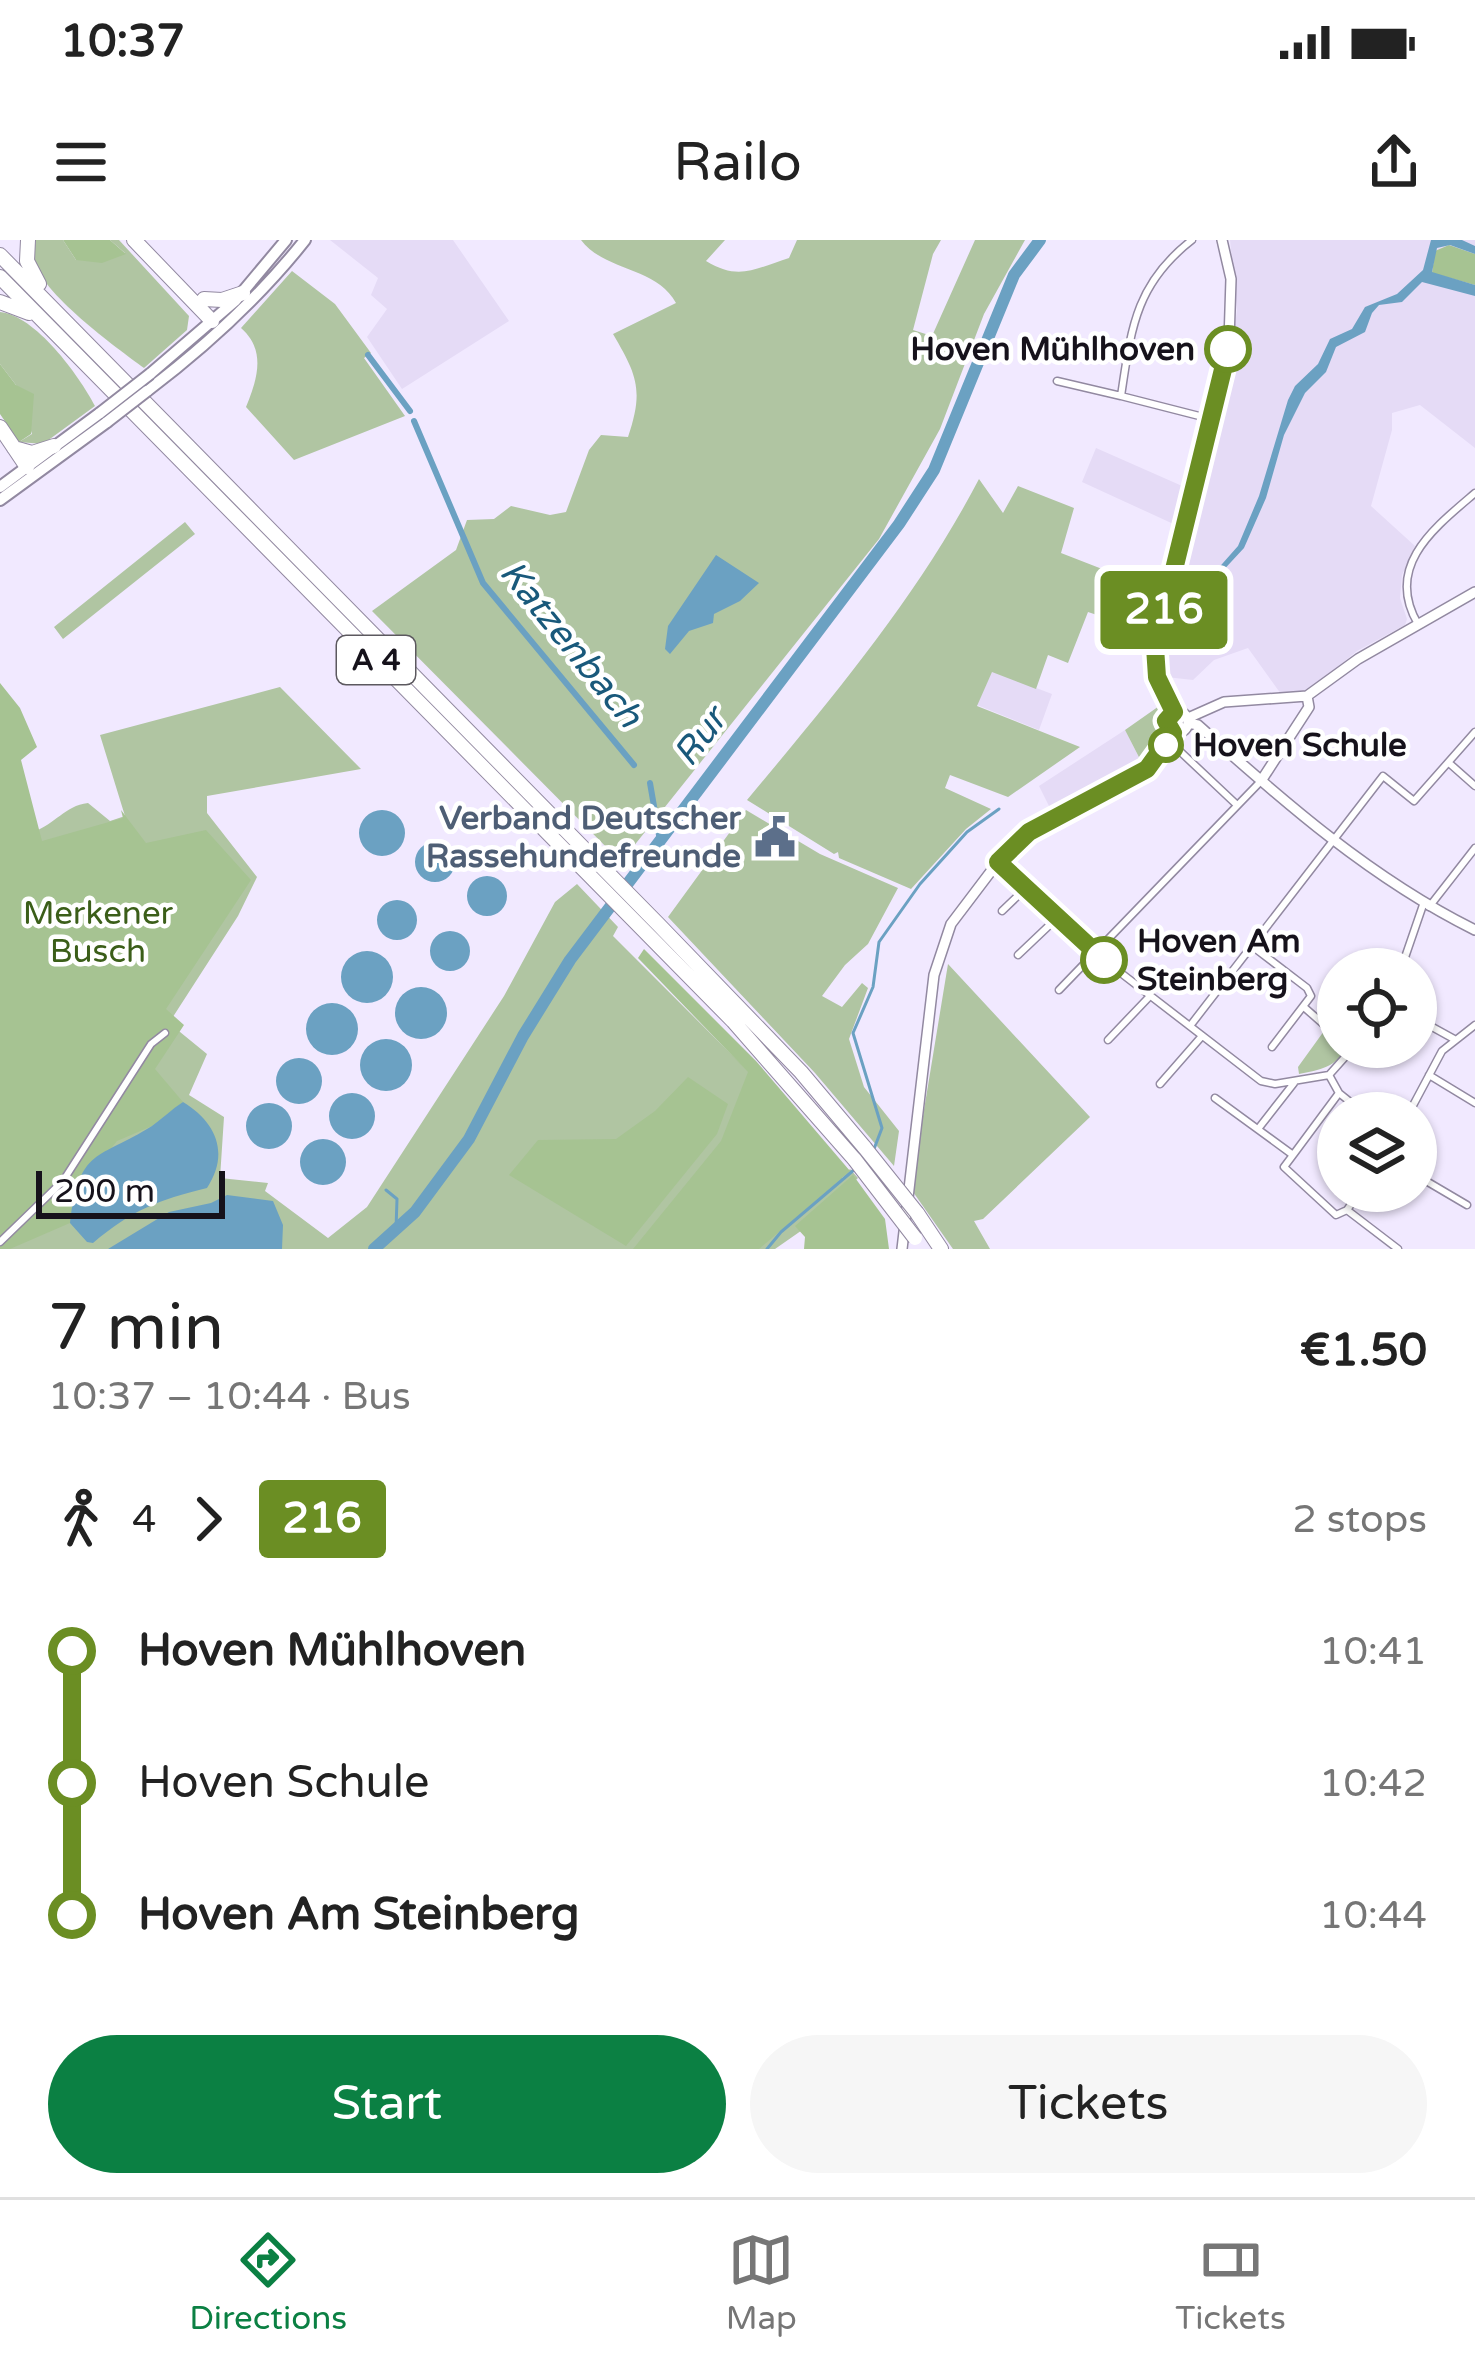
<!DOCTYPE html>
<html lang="en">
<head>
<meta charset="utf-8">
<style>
	body { margin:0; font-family:"Varela Round",sans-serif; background:#f6f6f6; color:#222; height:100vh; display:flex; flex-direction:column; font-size:45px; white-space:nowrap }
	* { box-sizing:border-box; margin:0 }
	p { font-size:39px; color:#767676 }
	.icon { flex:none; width:66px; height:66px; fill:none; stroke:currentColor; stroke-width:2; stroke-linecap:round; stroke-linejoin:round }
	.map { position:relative; height:1009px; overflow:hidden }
	.side { display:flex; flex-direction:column; background:#fff; flex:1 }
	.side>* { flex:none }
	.badge { padding:0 24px; border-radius:9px; font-size:42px; line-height:78px }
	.tools { position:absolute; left:1317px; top:708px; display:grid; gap:24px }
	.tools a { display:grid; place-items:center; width:120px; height:120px; border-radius:50%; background:#fff; box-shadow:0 3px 9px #0004; font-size:60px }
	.scale { position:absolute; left:36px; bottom:30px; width:189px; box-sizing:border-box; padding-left:12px; border:6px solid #16121b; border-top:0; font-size:33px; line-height:42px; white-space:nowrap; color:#16121b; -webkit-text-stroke:9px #fff; paint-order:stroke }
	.map>.badge { position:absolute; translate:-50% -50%; box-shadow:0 0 0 6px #fff }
	.legs { display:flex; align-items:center; gap:18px; height:132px; padding:0 48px; font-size:39px }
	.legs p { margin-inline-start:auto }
	.overview { display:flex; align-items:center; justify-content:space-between; height:204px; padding:0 48px }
	h1 { font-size:66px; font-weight:600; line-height:90px }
	.button { display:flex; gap:24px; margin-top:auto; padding:24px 48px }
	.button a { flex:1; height:138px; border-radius:72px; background:#0b8043; color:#fff; font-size:48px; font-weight:600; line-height:138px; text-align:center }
	.button a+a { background:#f6f6f6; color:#222 }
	ul { padding:0 48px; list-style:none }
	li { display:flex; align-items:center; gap:42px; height:132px; font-size:45px }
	li i { display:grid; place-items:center; width:18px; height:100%; margin:0 15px; background:currentColor }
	li i::after { content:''; width:30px; height:30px; margin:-15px; border:9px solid; border-radius:50%; background:#fff }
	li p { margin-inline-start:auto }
	li:first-child i { background:linear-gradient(#0000 50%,currentColor 0) }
	li:last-child i { background:linear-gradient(currentColor 50%,#0000 0) }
	.status { display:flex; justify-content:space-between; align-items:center; height:84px; padding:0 60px; background:#fff; direction:ltr }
	.status svg { height:33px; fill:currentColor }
	header { display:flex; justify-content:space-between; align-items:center; height:156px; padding:0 48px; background:#fff; font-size:54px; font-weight:600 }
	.menu { display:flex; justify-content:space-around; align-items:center; height:168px; border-top:3px solid #e0e0e0; background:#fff; font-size:33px; color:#767676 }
	.menu a { display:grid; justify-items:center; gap:6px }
	.menu .on { color:#0b8043 }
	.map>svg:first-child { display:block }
</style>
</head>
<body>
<div class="status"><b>10:37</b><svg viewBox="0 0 49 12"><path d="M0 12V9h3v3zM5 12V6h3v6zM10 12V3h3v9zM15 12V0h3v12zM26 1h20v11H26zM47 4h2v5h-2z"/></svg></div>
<header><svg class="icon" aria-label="menu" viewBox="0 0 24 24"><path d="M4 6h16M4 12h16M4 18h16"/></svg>Railo<svg class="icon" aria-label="share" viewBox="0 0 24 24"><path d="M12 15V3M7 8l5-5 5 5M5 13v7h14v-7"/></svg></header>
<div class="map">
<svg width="1475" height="1009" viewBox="0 0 1475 1009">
	<rect width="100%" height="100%" fill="#f1e9ff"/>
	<!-- built -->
	<path fill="#e5dbf6" d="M330,0h123l56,81 -107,68 -35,-52 20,-28 -16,-14 7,-17z
		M1230,0h245v208l-55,-43 -28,8v17l-21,76 44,40 -13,29 -2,23 7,21 -2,6 -48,26 -50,41 -26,2 -33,-46 -34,12 -21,20 -27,-3 -4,-9v-21l21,-98 45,-169 9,-70z
		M1096,208l93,41 -9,38 -98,-45z
		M992,431l60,23 -13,36 -62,-25z
		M1125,490l17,33 -91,47 -12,-24z"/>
	<!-- green -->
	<path fill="#b0c5a2" d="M36,0h27l13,20 49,-7 -15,-13h9l70,76 -2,14 -43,38c-27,-20 -105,-76 -110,-109 -1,-6 1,-13 2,-19z
		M581,0h144l-19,21c33,20 48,8 83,-3l8,-18h144l-8,14 -20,76 19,6 43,-96h50l-41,74 -44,115 -61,110 -258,323 -249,-251 84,-61 11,-30 27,-1 17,-13 39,9 16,-3 23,-62 12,-15 27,2c16,-47 9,-62 -15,-103l63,-31c-19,-36 -72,-32 -95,-63z
		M292,31l43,33 36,49 -7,5 41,58 -111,44 -48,-53c12,-29 20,-57 -5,-79z
		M0,72c35,3 79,63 95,94l-52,38 -24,-2 13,-8 -16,-49 -16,-21z
		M979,239l24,34 15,-27 56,22 -13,45 72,28 -9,43 -36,-12 -20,51 -20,-8 -12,34 -44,-17 -15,34 103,41 -72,50 -58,-22 -5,13 46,21 -25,20 -55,60 -72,-31 -1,-6 -4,2 -87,-54c85,-102 171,-204 232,-321z
		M185,282l10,12 -132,105 -9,-12z
		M280,447l81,82 -154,27v17l50,64 -19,39 -69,107 38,31 -18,41 35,22 -4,61 48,5 -3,8 63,47 39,-31 137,-211 51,-94 22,-18 41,43 -5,9 136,136 93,106 8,-9 8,9 -50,48 -33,23h-775v-440l33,23c23,-8 31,-26 55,-29l22,18 15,-5 -25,-81z
		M1162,464l-1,34 -19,25 -17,-33z
		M746,570l74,44 78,34 -30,56 -23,21 -23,31 20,11 20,-24 6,5 -19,51 15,48 35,44 -5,35 -79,-93 -147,-156z
		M948,724l142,153 -107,102 -9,2 16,28h-37l-42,-60z
		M1324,791l14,10v6h8c-8,20 -27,23 -47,27l-1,-7z"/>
	<!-- forest -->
	<path fill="#a6c392" d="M63,0h47l16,14 -24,9 -26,-3z
		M1449,5l26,9v31l-43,-12 3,-22z
		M0,124l16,21 18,9 -3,40 -12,8 -19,-28z
		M0,443l20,25 17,39 -16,13 21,81 81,-23 -2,-8 25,33 60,-13 45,50 -85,129 18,16 -29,44 28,33 -31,24 -35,15 -43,53 -4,29 -60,26h-10z
		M644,709l112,112 94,110 -91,78h-126l88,-108 27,-69 -110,-114z
		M688,837l40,27 -11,30 -91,112 -117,-71 29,-35 78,-1 39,-28z
		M853,935l32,44 4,30h-85l1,-12 -10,-11z"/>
	<!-- water -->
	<path fill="#6ba1c2" d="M1431,0h31l13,6v8l-25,-9 -13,3 -5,24 43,13v11l-53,-14 -20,20 -23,3 -7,8 -7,19 -29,15 -10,25 -21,21 -21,42 -18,63 -22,50 -26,28 -22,69 -6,-6 17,-58 31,-35 21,-50 29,-96 7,-14 23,-22 12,-25 22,-10 13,-22 32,-13 26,-24z
		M716,315l43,28 -19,18 -26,13 -1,9 -24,8 -19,23 -5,-5 3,-23z
		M359 593a23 23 0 1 1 46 0a23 23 0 1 1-46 0Z
		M415 622a20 20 0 1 1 40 0a20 20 0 1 1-40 0Z
		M467 656a20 20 0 1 1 40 0a20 20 0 1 1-40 0Z
		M377 680a20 20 0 1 1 40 0a20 20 0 1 1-40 0Z
		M430 711a20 20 0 1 1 40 0a20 20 0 1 1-40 0Z
		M341 737a26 26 0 1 1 52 0a26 26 0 1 1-52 0Z
		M395 773a26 26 0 1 1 52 0a26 26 0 1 1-52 0Z
		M306 789a26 26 0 1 1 52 0a26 26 0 1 1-52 0Z
		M360 825a26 26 0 1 1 52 0a26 26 0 1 1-52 0Z
		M276 841a23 23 0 1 1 46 0a23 23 0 1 1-46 0Z
		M329 876a23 23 0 1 1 46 0a23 23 0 1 1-46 0Z
		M183,862c33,20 47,51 24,86 -49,12 -75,22 -114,55l-6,-1 -17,-19c9,-76 28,-63 82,-97 11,-8 20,-17 31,-24z
		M246 886a23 23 0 1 1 46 0a23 23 0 1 1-46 0Z
		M300 922a23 23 0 1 1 46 0a23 23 0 1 1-46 0Z
		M227,955l46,6 10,24 -1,24h-174l61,-37 42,-9z"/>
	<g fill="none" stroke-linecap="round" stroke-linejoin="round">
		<!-- stream -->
		<path stroke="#6ba1c2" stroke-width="3" d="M874,909l8,-21 -29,-95 20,-46 6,-45 41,-58 47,-52 32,-23
			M386,950l11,9 -1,30
			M767,1009l14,-17 74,-63"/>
		<!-- canal -->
		<path stroke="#6ba1c2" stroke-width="6" d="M368,115l42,56
			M414,181l69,162 151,182
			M650,543l10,58"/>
		<!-- river -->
		<path stroke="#6ba1c2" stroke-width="12" d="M374,1009l41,-37 54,-73 54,-103 47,-76 329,-436 35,-54 80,-195 26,-35"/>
		<!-- minor casing -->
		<g stroke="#9289a1" stroke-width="9">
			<path id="minor" d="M1192,0c-57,44 -61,90 -71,156l90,23
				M1057,141l64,15
				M1418,384c-34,-58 16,-96 57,-131
				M1169,501l68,64
				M1449,523l26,23
				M998,622l97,91 166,128 14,3 54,-9 25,-28
				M1429,667l46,-59
				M1002,671l23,-22
				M1252,706l55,42 4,8 -39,51
				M1018,715l39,-37
				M1401,729l22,-64
				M1059,750l202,-209
				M1305,768l33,29
				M1416,778l38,21
				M1190,786l193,-250 31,25 61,-69
				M1108,800l42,-44
				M1329,835l10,18 25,20
				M1429,835l46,28
				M1160,844l42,-48
				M1215,858l78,57 46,-62
				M1409,873l33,-62 33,-26
				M1258,889l36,-46
				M1293,915l-9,12 52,48 11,-5 13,-19
				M1416,935l51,30
				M1347,970l51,39
				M0,1002l63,-61 88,-137 14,-11"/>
		</g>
		<!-- secondary casing -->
		<g stroke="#9289a1" stroke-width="12">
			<path id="secondary" d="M1166 482a11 11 0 1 1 22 0a11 11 0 1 1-22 0Z
				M1174,472l-16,-35 -3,-30 74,-306 2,-62 -9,-39
				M1188,478l36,-16 83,-6 51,-37 117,-67
				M1188,483l10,2c86,77 174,154 277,205
				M1261,541l48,-74 -2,-11
				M902,1009l32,-274 17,-51 47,-62 31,-30 118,-63 26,-36"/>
		</g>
		<!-- primary casing -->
		<g stroke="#9289a1" stroke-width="14">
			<path id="primary" d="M150,134l85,-73 51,-61
				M147,151c58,-44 112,-93 158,-151
				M0,247l100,-74
				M0,260l107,-78"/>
		</g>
		<!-- motorway casing -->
		<g stroke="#9289a1" stroke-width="16">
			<path id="motorway" d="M28,0l-1,21 12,23
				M134,0l78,81
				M0,15l660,671 141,146 64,76
				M0,37l733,744 122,139
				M204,59l18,1 21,-7
				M0,62l29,11
				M0,187l27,40
				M14,208l18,5 22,-7
				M917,973l24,36"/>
		</g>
		<!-- minor -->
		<use href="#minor" stroke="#fff" stroke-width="6"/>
		<!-- secondary -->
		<use href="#secondary" stroke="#fff" stroke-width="9"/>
		<!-- primary -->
		<use href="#primary" stroke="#fff" stroke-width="10"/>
		<!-- motorway -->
		<use href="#motorway" stroke="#fff" stroke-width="14"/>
		<!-- primary-bridge casing -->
		<g stroke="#9289a1" stroke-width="14" stroke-linecap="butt">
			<path id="primary-bridge" d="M100,173l50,-39
				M107,182l40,-31"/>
		</g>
		<!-- motorway-bridge casing -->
		<g stroke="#9289a1" stroke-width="16" stroke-linecap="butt">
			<path id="motorway-bridge" d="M865,908l52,65
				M855,920l60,78"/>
		</g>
		<!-- primary-bridge -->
		<use href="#primary-bridge" stroke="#fff" stroke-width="10"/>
		<!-- motorway-bridge -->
		<use href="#motorway-bridge" stroke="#fff" stroke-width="14"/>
	</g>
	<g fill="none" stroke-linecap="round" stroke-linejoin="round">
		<!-- line-1 casing -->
		<g stroke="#fff" stroke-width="27">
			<path id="line-1" d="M1104,720l-106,-98 31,-30 118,-63 26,-36 -7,-12 8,-9 -17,-35 -2,-30 73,-298"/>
		</g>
		<!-- line-1 -->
		<use href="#line-1" stroke="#6b8e23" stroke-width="18"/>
	</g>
	<!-- icons -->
	<defs>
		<g id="civic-bare" transform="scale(3.24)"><path d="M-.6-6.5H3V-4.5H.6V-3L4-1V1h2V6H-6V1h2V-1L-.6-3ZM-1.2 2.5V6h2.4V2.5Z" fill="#5c6f8a" stroke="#fff" stroke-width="2.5" paint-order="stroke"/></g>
	</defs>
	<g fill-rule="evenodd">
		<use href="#civic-bare" x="775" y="597"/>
	</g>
	<!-- markers -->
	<g fill="#fff" stroke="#6b8e23" stroke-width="6">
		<circle cx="1228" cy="109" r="21"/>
		<circle cx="1166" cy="505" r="15"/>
		<circle cx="1104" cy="720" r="21"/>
	</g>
	<g text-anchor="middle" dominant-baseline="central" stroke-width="9" stroke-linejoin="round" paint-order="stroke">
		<!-- shield labels -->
		<rect fill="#fff" stroke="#5c595f" stroke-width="3" x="337" y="396" width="78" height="48" rx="9"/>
		<g font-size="30" font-weight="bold" fill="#16121b">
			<text x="376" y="420">A 4</text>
		</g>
		<!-- stop labels -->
		<g font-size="33" font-weight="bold" fill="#16121b" stroke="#fff" text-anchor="start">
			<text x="1195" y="109" text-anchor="end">Hoven Mühlhoven</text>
			<text x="1193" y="505">Hoven Schule</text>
			<text x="1137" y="701">Hoven Am<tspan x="1137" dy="38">Steinberg</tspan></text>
		</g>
		<!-- service labels -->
		<g font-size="33" font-weight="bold" fill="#4e5e75" stroke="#fff" text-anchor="end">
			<text x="741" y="578">Verband Deutscher<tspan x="741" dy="38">Rassehundefreunde</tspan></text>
		</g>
		<!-- park labels -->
		<g font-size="33" fill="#3b5e19" stroke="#fff">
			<text x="98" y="673">Merkener<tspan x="98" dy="38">Busch</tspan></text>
		</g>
		<!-- water labels -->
		<g font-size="36" font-style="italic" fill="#19597b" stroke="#fff">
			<text transform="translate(571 404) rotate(51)">Katzenbach</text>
			<text transform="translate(700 497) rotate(-53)">Rur</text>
		</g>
	</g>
</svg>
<div class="tools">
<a><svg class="icon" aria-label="locate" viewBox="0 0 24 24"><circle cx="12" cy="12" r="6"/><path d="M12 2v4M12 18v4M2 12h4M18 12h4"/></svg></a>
<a><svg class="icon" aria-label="layers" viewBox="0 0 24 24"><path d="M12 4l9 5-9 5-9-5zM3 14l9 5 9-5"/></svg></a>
</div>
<div class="scale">200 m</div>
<b class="badge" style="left:1164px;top:370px;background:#6b8e23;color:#fff">216</b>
</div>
<section class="side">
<div class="overview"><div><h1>7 min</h1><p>10:37 – 10:44 · Bus</p></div><b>€1.50</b></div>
<div class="legs"><svg class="icon" aria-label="walk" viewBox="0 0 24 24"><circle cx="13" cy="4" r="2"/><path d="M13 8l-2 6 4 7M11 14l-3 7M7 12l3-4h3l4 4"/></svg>4<svg class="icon" aria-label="forward" viewBox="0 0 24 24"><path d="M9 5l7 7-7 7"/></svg><b class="badge" style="background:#6b8e23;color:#fff">216</b><p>2 stops</p></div>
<ul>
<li><i style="color:#6b8e23"></i><b>Hoven Mühlhoven</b><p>10:41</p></li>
<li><i style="color:#6b8e23"></i><span>Hoven Schule</span><p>10:42</p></li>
<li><i style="color:#6b8e23"></i><b>Hoven Am Steinberg</b><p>10:44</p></li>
</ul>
<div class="button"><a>Start</a><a>Tickets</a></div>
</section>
<nav class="menu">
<a class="on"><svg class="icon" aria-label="directions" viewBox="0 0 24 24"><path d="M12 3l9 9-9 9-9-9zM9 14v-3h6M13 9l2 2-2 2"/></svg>Directions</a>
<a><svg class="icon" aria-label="map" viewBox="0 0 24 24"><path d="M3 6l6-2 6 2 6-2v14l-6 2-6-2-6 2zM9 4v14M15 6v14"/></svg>Map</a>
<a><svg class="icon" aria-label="tickets" viewBox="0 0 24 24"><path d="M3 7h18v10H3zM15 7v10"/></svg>Tickets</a>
</nav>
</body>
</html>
